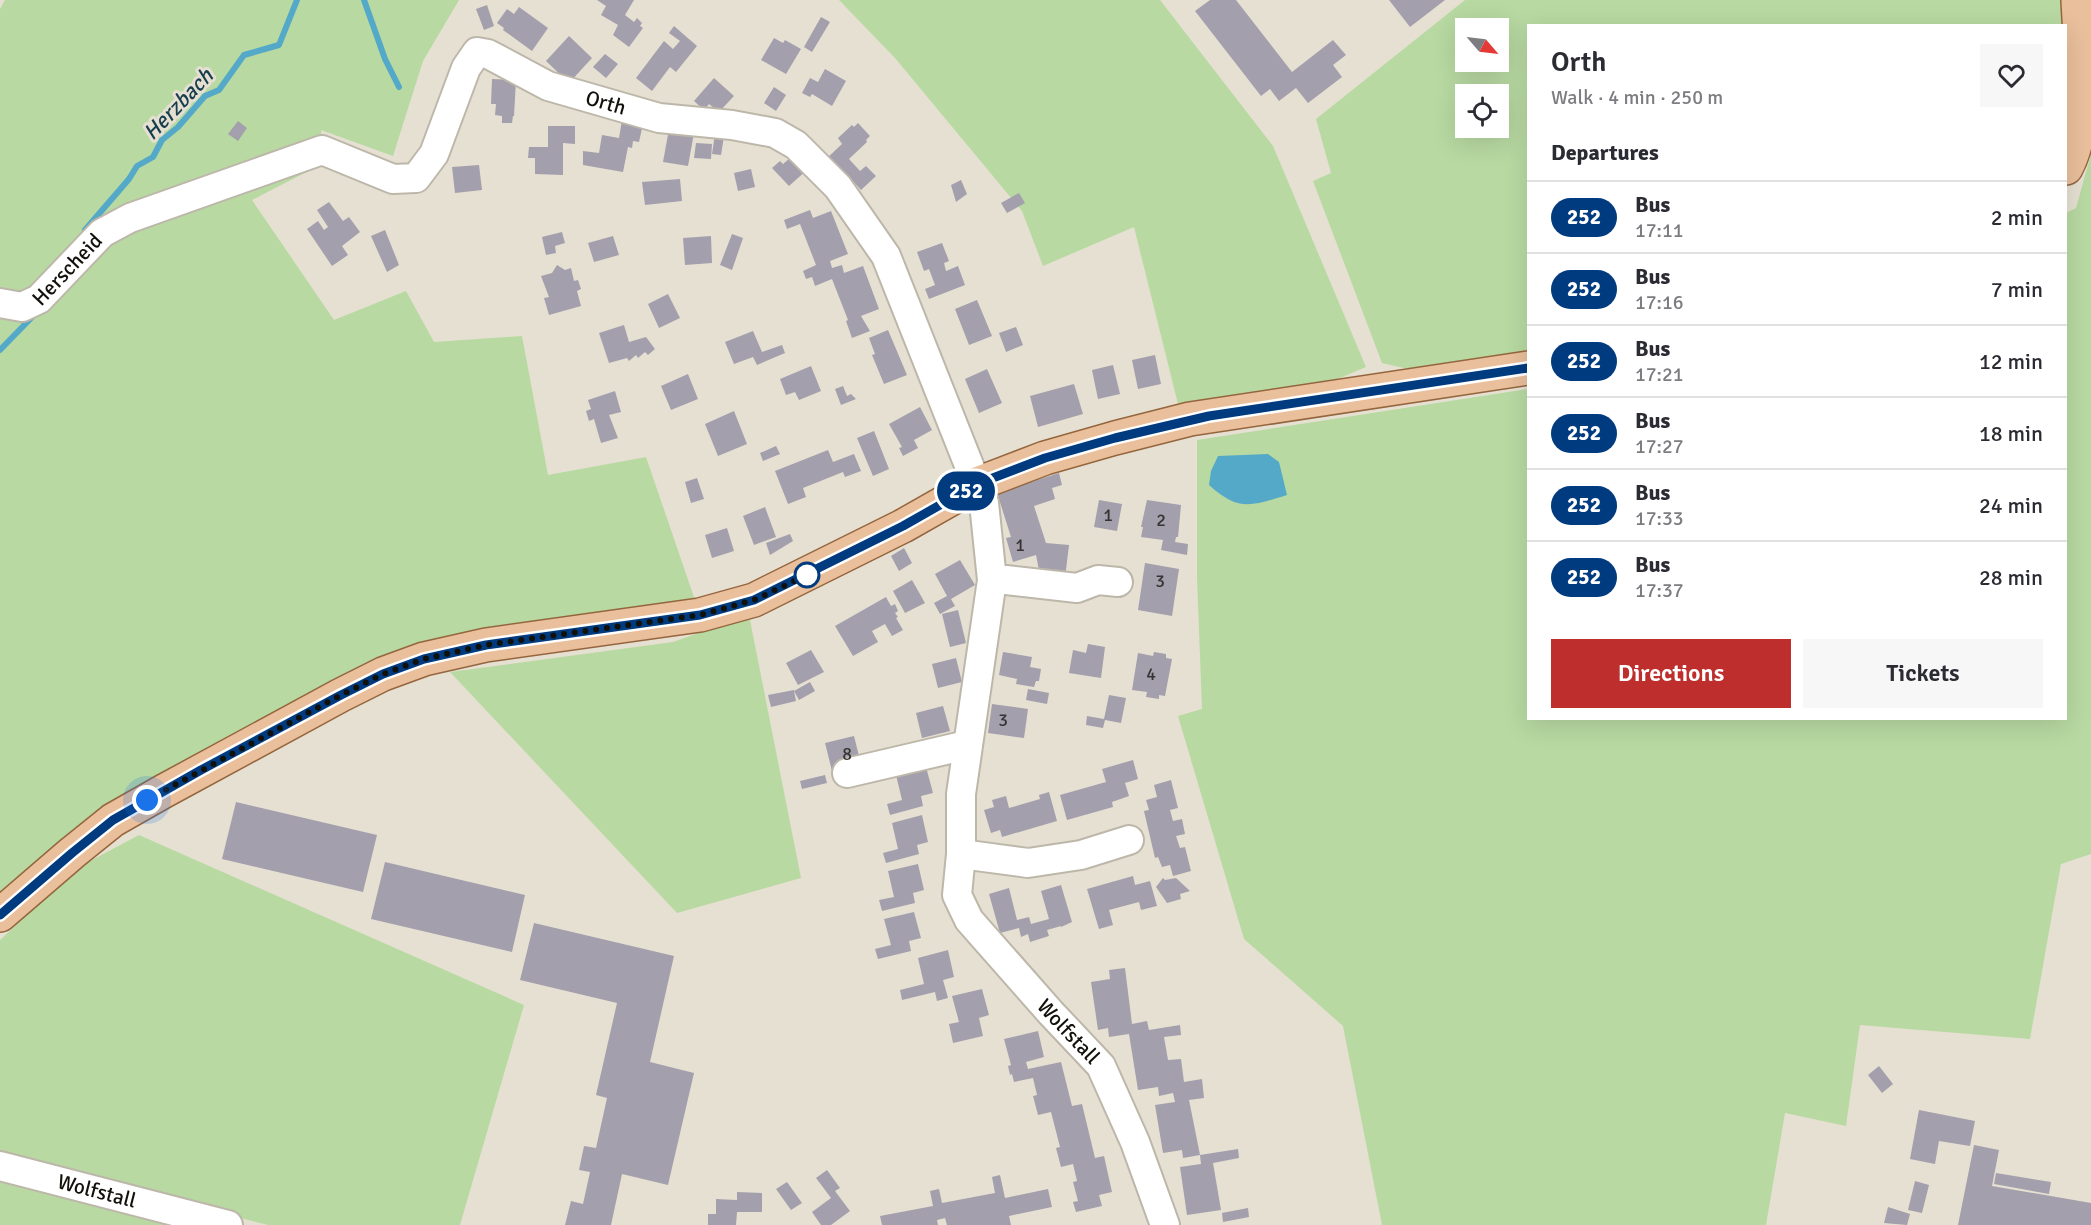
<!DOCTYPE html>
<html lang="en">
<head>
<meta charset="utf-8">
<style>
	body { margin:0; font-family:Signika,sans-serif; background:#f7f7f7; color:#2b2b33; height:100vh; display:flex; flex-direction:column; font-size:22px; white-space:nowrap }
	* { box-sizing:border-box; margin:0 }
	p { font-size:20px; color:#7c7c81 }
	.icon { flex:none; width:33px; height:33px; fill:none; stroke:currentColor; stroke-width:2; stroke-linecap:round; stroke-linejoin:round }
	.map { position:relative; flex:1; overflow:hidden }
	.details { position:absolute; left:1527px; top:24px; width:540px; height:696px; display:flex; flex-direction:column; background:#fff; border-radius:0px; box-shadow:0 6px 24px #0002 }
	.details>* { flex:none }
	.badge { padding:0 12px; border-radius:20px; font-size:21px; line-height:39px }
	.needle { width:39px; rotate:118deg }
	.fabs { position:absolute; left:1455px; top:18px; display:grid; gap:12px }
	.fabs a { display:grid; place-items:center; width:54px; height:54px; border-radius:0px; background:#fff; box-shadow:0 6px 24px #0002; font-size:30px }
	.you { position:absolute; width:30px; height:30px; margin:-15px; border:4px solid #fff; border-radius:50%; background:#1a73e8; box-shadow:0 0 0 9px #1a73e833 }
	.map>.badge { position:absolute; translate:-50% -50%; box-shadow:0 0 0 3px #fff }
	h2 { padding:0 24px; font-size:22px; line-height:54px }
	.round { display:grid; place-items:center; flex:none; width:63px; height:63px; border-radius:0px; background:#f7f7f7 }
	.overview { display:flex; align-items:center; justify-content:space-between; height:102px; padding:0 24px }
	h1 { font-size:28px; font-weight:600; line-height:45px }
	.primary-button { display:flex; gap:12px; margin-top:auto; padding:12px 24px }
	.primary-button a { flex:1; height:69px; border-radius:0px; background:#bd2e2c; color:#fff; font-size:24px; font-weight:600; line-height:69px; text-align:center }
	.primary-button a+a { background:#f7f7f7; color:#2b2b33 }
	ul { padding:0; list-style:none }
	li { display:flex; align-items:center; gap:18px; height:72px; padding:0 24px; border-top:2px solid #e1e1e2 }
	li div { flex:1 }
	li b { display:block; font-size:22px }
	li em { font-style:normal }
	li .badge { min-width:66px; font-weight:700; text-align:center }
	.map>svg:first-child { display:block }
</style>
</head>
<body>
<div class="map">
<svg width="2091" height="1225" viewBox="0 0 2091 1225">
	<rect width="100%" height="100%" fill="#e6e0d2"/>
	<!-- green -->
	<path fill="#b8d9a2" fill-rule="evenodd" d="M5,0h454l-36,61 -30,95 -72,-26 3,33 -72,37 82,120 72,-29 28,51 88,-6 26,139 98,-18 50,146 -277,45 -419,250v-889z
		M839,0h321l113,146 93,221 -31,13 -157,24 -44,-177 -91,39 -21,-55 -127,-153z
		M1465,0h600l1,26h-538v328l-111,17 -35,-8 -69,-182 18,-8 -15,-54zM1466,28h32v34h-32zM1466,94h32v34h-32z
		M2091,154v700l-30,10 -31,175 -170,-14 -14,101 -61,-13 -19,112h-384l-39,-199 -99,-87 -66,-223 24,-7 -5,-132v-137l331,-51v329h538v-505l10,-5z
		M749,615l52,263 -124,35 -227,-241 223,-30z
		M139,835l385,170 -64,220h-192l-268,-69v-216l79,-73z
		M0,1179l189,46h-189z"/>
	<!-- water -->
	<path fill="#54a9c9" d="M1268,454l11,8 8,33c-36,11 -48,17 -78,-10l2,-14 7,-15z"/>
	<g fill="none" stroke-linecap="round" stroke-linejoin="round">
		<!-- stream -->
		<path stroke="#54a9c9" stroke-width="6" d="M364,0l21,59 14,28
			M85,230l44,-51 8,-13 16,-9 9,-17 16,-13 27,-31 14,-6 25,-35 35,-10 18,-45
			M0,350l35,-36"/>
	</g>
	<!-- building -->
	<path fill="#a39fac" d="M597,0h37l-9,15 9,7 3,-4 5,5 -2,3 3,2 -14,19 -16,-12 5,-10 -17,-10 5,-9z
		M1210,0h26l56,72 41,-32 13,15 -13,10 9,12 -34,26 -12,-15 -17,13 -9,-12 -9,7 -66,-85z
		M1389,0h56l-35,27z
		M487,5l7,21 -10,4 -8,-21z
		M519,7l29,21 -16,23 -29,-21 1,-2 -7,-5 10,-14 7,5z
		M821,17l9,5 -18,30 -8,-5z
		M674,26l23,20 -21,26 -6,-5 -18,24 -16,-13 28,-37 9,8 7,-8 -11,-8z
		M569,36l23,22 -23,25 -23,-22z
		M774,38l9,5 2,-3 16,9 -15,25 -25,-14z
		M605,54l13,10 -12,14 -13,-11z
		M825,69l21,12 -14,25 -20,-12 -2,3 -8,-4 8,-15 8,4z
		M714,78l20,18 -15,16 -10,-8 -5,6 -10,-9z
		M492,79l24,1 -2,36h-1l-1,7h-10v-7l-7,-1 1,-11h-5z
		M774,87l12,8 -10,16 -12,-8z
		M622,120l21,4 -4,18 -6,-1 -1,7 -4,-1 -5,25 -40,-7v-14l16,2 3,-18 17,3z
		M238,121l9,7 -9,13 -10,-7z
		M858,123l12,13 -4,4 1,2 -18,17 11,12 6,-5 10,10 -15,14 -10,-11 -6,5 -21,-23 18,-17 -4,-6 14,-13 2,2z
		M548,126h27v18l-12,-1v32l-28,-1v-16h-7l1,-11h19z
		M669,129l25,4 -6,33 -25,-4z
		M715,134l9,2 -3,19 -9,-1z
		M696,143l16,1 -1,15 -17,-1z
		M795,154l13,15 -19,17 -17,-18 8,-7 3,3z
		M479,165l3,25 -27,3 -3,-26z
		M751,169l4,18 -17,4 -4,-18z
		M680,179l2,22 -37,4 -3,-23z
		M961,180l6,14 -11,8 -5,-17z
		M1019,193l6,10 -18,10 -6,-10z
		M329,202l14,19 6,-4 11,15 -18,14 6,9 -16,11 -25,-37 11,-8 6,9 4,-3 -11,-17z
		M810,210l3,8 18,-7 17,43 -18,7 2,7 10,-3 2,8 19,-7 16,43 -18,7 9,15 -18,7 -6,-17 2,-1 -16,-41 -17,7 -3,-9 -6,2 -3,-8 13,-6 -16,-41 -13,5 -3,-9z
		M385,230l14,35 -12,7 -16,-36z
		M562,232l3,11 -10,3 1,7 -10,2 -4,-18z
		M732,234l11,4 -11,32 -12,-5z
		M613,236l6,19 -25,7 -6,-19z
		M711,236l1,27 -27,2 -2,-27z
		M942,243l7,18 -5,2 2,8 12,-5 7,19 -36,14 -4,-10 10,-4 -6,-16 -5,2 -7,-19z
		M557,265l8,5 6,-2 3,13 4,-1 3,9 -4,2 4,15 -32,9 -5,-17 5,-1 -8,-21 11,-3z
		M668,294l12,24 -21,10 -11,-24z
		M977,300l15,36 -23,9 -14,-36z
		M624,325l5,17 17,-5 9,12 -7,6 -3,-3 -7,6 -2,-3 -7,6 -2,-3 -18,5 -10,-30z
		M1016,327l7,18 -17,7 -7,-19z
		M888,330l19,45 -23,9 -12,-29 3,-1 -6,-16z
		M753,331l9,21 20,-7 3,8 -28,12 -4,-8 -19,7 -9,-22z
		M1155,355l6,29 -23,5 -6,-29z
		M1113,365l7,29 -22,5 -6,-29z
		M811,366l10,25 -22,9 -4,-8 -9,3 -6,-16z
		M987,369l15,34 -23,10 -14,-34z
		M688,374l10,25 -27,11 -10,-24z
		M1074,384l9,30 -45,13 -8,-31z
		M843,386l4,10 4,-2 5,5 -15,6 -6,-16z
		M615,391l6,21 -12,3 9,23 -17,5 -7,-24 -5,2 -3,-10 5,-2 -3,-9z
		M920,407l12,23 -18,10 4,8 -15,8 -4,-8 3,-1 -13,-23z
		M734,411l13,33 -29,12 -13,-32z
		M874,431l15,38 -16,7 -16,-38z
		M776,446l4,8 -17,7 -3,-8z
		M828,450l5,12 21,-8 7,17 -16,6 -2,-5 -40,16 3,9 -18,7 -13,-33z
		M1059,473l3,12 -10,3 3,11 -21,7 12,37 23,2 -4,33 -25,-3 -4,-20 -23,7 -7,-24 5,-1 -13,-41 -2,-1 2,-5 3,2z
		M697,478l7,21 -13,4 -6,-21z
		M1099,500l23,4 -5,27 -23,-4z
		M1147,500l34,5 -3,32h-2l-1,5 13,2 -1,11 -26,-5 2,-10 -22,-3 2,-10h-2z
		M765,507l11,30 -22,8 -11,-29z
		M727,528l7,23 -22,7 -7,-23z
		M790,534l3,7 -23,14 -4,-12z
		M904,548l8,15 -13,8 -8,-15z
		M960,560l15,25 -24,14 4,7 -15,8 -6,-11 13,-7 -12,-22z
		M1145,563l34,6 -7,47 -34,-6z
		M912,580l13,23 -20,10 -12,-22z
		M886,597l5,9 4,-2 3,7 -3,2 3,4 -2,1 7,12 -11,6 -7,-12 -13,7 6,11 -25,14 -18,-30z
		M958,610l8,33 -16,4 -8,-33z
		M1088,644l17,3 -4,31 -32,-5 4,-23 13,3z
		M811,650l13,22 -26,13 -12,-22z
		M1003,652l29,5 -2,10 11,2 -2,12h-3l-2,6 -18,-3 1,-5 -18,-4z
		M1154,652l12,2v4l6,1 -7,37 -6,-1v4l-13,-2 1,-5 -15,-2 6,-37 15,3z
		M956,658l6,24 -24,6 -6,-24z
		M810,682l5,9 -16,9 -5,-9 2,10 -25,6 -3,-12 26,-5v1z
		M1028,689l21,4 -2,11 -21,-4z
		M1109,695l17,3 -5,25 -16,-3 -2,8 -17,-3 1,-9 17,3z
		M992,704l36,5 -4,29 -36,-5z
		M943,706l7,25 -28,7 -6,-25z
		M854,736l7,28 -29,7 -7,-28z
		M1133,760l5,19 -13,4 4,13 -17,6 1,5 -46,13 -7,-25 46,-13 -4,-13z
		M926,767l7,26 -12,3 2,10 -33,9 -3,-11 15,-4 -6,-25z
		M825,775l2,8 -25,6 -2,-8z
		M1171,780l7,28 -8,2 3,11 9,-2 3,15 -9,2 4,12 5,-1 6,24 -18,5 -3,-11 -8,2 -4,-10 -3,1 -11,-47 5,-1 -3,-10 11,-3 -3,-12z
		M1049,792l8,29 -55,16 -2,-7 -9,3 -7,-23 10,-3 -2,-7 14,-4 3,12 31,-9 -1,-4z
		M236,802l141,33 -14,57 -141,-33z
		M922,815l6,27 -11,3 2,9 -33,9 -3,-10 15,-4 -6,-26z
		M385,862l140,33 -13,57 -141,-33z
		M918,864l6,26 -11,3 2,10 -33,8 -3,-11 15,-3 -6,-26z
		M1133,876l2,9 15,-4 7,25 -16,4 -2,-8 -30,8 4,15 -14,4 -12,-40z
		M1163,878l2,2 11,-2 14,13 -10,3 1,5 -14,4 -11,-16z
		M1061,885l11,37 -11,5v-1l-14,4 2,6 -19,6 -2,-8 -7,3 -2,-9 -19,5 -11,-39 20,-6 8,32 12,-3 2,7 18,-5 -8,-28z
		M914,912l7,26 -12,3 2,10 -33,8 -3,-10 16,-4 -7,-26z
		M534,923l140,33 -24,106 44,11 -26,112 -46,-11 -11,51h-46l6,-24 12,3 7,-32 -11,-2 5,-24 12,2 11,-50 -11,-3 21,-92 -97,-23z
		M948,950l6,27 -11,3 5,18 -11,3 -2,-9 -33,8 -2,-10 24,-6 -6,-26z
		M1125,968l7,56 15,-3 2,9 31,-5 1,10 -17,2 4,23 13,-1 3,23 18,-3 2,19 -15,2 11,55 -17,3 -1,-8 -19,3 -8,-48 20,-3 -2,-9 -14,3 -1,-9 -20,3 -9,-56 -20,3 -1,-9 -10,2 -7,-48 19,-3 -1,-9z
		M982,989l7,26 -10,3 4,18 -30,7 -4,-19 10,-2 -7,-26z
		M1038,1031l6,26 -18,5 2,7 33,-7 11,44 10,-2 13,54 9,-2 8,36 -13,3 3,11 -26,6 -3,-10 5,-1 -5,-19 4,-1 -4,-17 -12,3 -5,-19 4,-1 -9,-35 -13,3 -5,-19 4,-1 -4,-17 -19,4 -2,-8 -2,1 -2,-9 3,-1 -7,-26z
		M1879,1066l14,18 -11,9 -14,-18z
		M1919,1110l56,11 -5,25 -31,-5 -4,23 -25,-5z
		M1974,1145l25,5 -7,36 99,17v22h-133z
		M1238,1149l1,9 -26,5 8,47 -34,5 -7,-48 21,-3 -1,-9z
		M827,1170l13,18 -5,3 15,20 -19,14h-10l-9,-13 19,-14 -15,-20z
		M1996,1173l55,9 -2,12 -55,-10z
		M1000,1175l5,23 43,-9 4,18 -43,9 2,9h-64l-2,-7 -8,2 1,5h-56l-2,-9 53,-10 -3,-15 9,-2 3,14 53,-10 -3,-16z
		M1915,1181l14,4 -7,28 -14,-3z
		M787,1182l15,21 -11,7 -15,-21z
		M737,1192l25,1v19h-25l-1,13h-28v-11h8v-15l21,1z
		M1888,1207l22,7 -3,11 -23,-2z
		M1248,1208l1,9 -26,5 -1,-9z"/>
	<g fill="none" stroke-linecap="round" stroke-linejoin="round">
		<!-- minor casing -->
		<g stroke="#bdb7aa" stroke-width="32">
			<g id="minor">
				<path id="s1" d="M0,303l22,4 17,-8 63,-66 28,-15 192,-68 71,29 23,-1 18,-24 32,-86 11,-16 11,2 60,32 111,32 73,7 43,8 21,12 42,42 48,69 98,247 8,77 -31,214v60l-4,41 12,25 82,93 50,53 34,76 30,83"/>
				<path d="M992,580h14l71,8 21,-8 20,2"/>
				<path d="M847,773l120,-28"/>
				<path d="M961,854l67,9 53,-8 48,-15"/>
				<path id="s2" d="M0,1166l228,59"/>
			</g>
		</g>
		<!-- major casing -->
		<g stroke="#95663e" stroke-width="36">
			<path id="major" d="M2066,168c24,-44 14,-119 12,-168
				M0,915l72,-62 41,-33 51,-29 177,-96 42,-21 41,-15 62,-14 214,-30 54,-15 149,-74 74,-42 68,-26 70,-20 75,-19 338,-51"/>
		</g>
		<!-- minor -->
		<use href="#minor" stroke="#fff" stroke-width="28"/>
		<!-- major -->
		<use href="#major" stroke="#e9bf9c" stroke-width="33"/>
	</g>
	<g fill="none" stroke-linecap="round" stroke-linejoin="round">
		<!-- line casing -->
		<g stroke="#fff" stroke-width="14">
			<path id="line" d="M0,915l72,-62 41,-33 88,-50 140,-75 42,-21 41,-15 62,-14 214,-30 54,-15 149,-74 74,-42 68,-26 70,-20 94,-22 319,-48"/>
		</g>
		<!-- line -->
		<use href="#line" stroke="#003b80" stroke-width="9"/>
		<!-- walk -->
		<path stroke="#12100b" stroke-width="6" stroke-dasharray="0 10.8" d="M147,800l194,-105 42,-21 41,-15 62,-14 214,-30 54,-15 53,-25"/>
	</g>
	<!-- markers -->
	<circle fill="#fff" stroke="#003b80" stroke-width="3" cx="807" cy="575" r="12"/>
	<g text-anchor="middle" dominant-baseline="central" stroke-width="6" stroke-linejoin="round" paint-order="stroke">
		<!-- number labels -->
		<g font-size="18" fill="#363433">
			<text x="1108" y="515">1</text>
			<text x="1161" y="520">2</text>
			<text x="1020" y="545">1</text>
			<text x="1160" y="581">3</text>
			<text x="1151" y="674">4</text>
			<text x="1003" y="720">3</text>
			<text x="847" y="754">8</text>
		</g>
		<!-- street labels -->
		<g font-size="21" fill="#12100b" stroke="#e6e0d2">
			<text stroke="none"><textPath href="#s1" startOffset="748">Orth</textPath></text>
			<text stroke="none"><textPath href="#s1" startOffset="82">Herscheid</textPath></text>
			<text stroke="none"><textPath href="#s1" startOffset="1926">Wolfstall</textPath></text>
			<text stroke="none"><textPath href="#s2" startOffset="100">Wolfstall</textPath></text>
		</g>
		<!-- water labels -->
		<g font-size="22" font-style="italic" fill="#173e4c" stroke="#e6e0d2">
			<text transform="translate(178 104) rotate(-46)">Herzbach</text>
		</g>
	</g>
</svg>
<div class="fabs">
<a><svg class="needle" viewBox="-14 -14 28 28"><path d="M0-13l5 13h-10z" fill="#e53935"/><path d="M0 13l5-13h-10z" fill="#7c7c81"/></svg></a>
<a><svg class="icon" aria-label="locate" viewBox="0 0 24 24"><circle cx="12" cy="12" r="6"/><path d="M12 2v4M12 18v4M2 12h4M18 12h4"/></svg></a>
</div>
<div class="you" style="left:147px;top:800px"></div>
<b class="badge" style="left:966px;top:491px;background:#003b80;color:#fff">252</b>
<section class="details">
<div class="overview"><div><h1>Orth</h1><p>Walk · 4 min · 250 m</p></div><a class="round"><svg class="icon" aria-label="heart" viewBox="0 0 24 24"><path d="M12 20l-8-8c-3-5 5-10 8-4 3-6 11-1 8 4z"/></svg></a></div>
<h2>Departures</h2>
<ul>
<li><span class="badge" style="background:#003b80;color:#fff">252</span><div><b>Bus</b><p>17:11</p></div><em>2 min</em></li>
<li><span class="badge" style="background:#003b80;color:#fff">252</span><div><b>Bus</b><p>17:16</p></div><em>7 min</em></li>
<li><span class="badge" style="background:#003b80;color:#fff">252</span><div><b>Bus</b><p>17:21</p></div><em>12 min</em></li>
<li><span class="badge" style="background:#003b80;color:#fff">252</span><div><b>Bus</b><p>17:27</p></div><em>18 min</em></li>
<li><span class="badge" style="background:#003b80;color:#fff">252</span><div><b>Bus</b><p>17:33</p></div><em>24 min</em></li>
<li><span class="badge" style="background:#003b80;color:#fff">252</span><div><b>Bus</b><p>17:37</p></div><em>28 min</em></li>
</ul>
<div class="primary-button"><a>Directions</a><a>Tickets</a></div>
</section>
</div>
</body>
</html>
